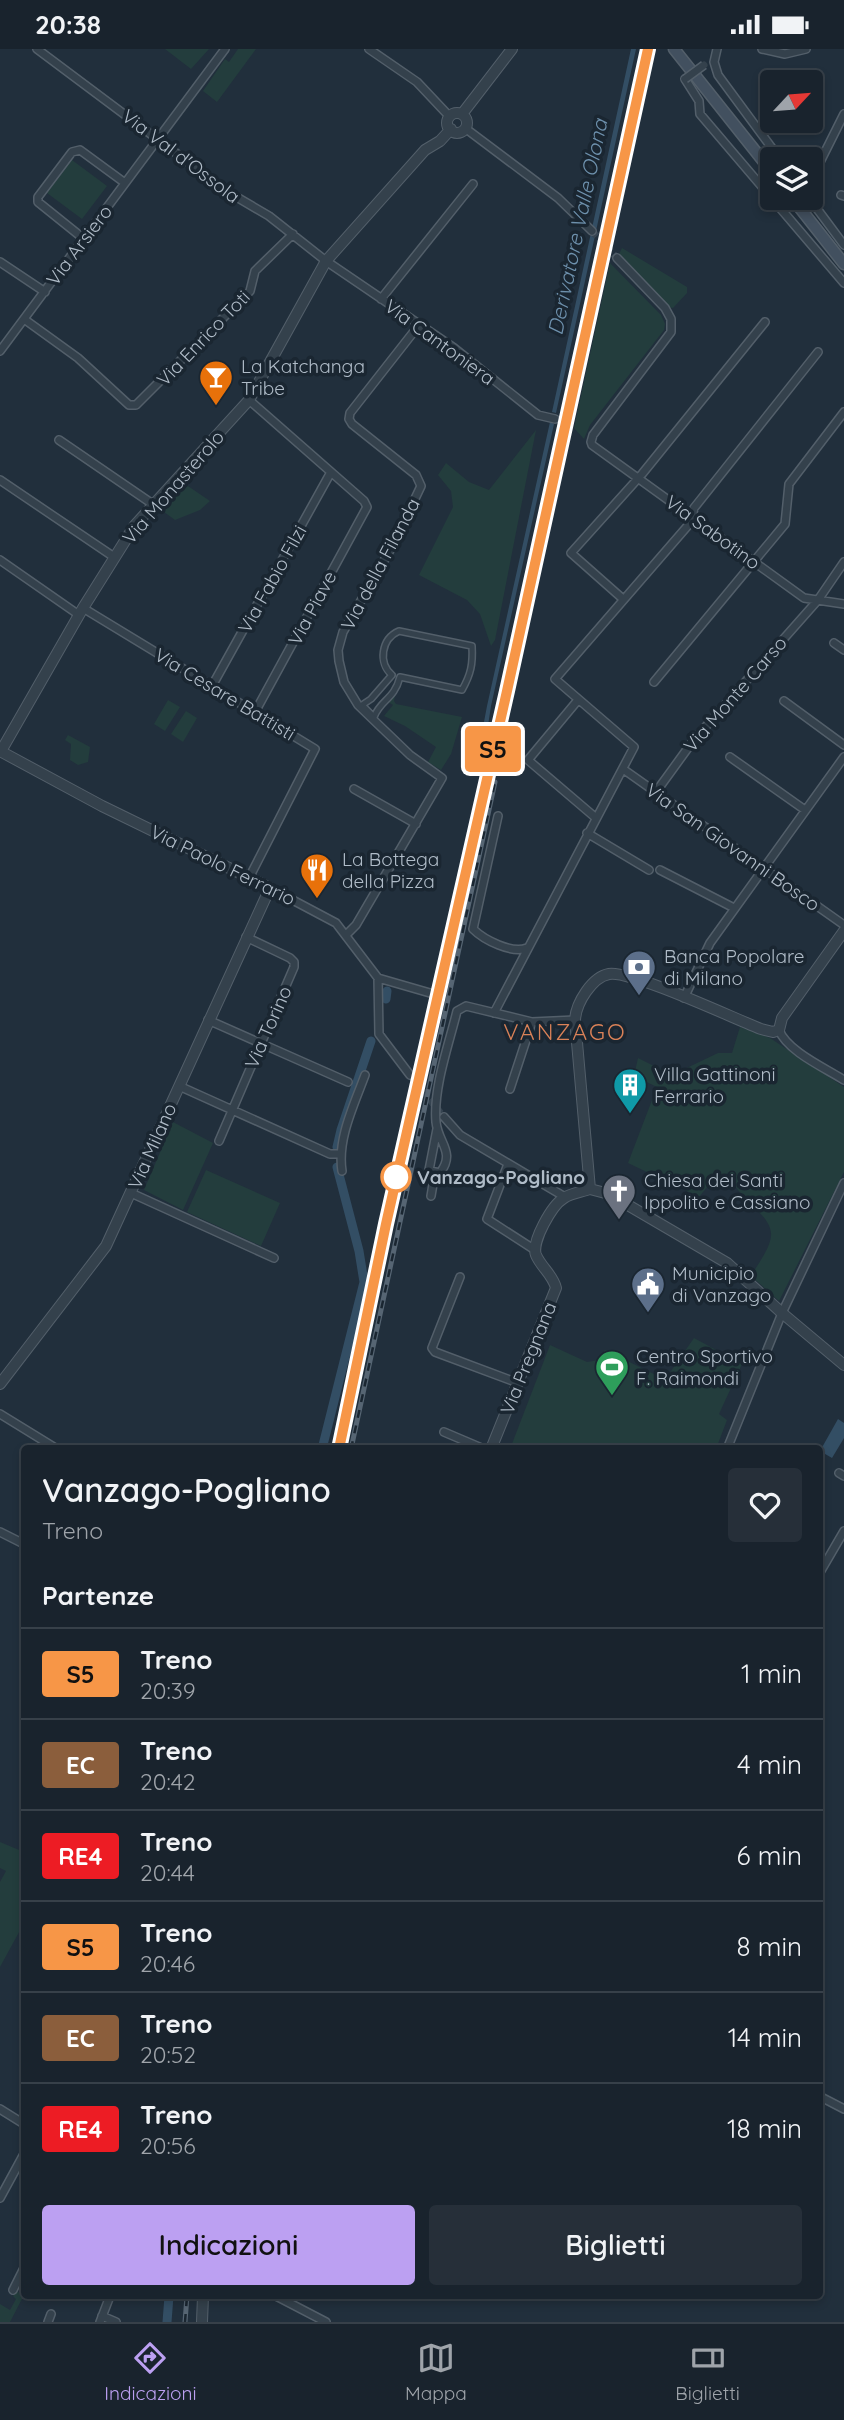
<!DOCTYPE html>
<html lang="it">
<head>
<meta charset="utf-8">
<style>
	body { margin:0; font-family:Quicksand,sans-serif; background:#262f39; color:#f1f3f6; height:100vh; display:flex; flex-direction:column; font-size:26px; white-space:nowrap }
	* { box-sizing:border-box; margin:0 }
	p { font-size:23px; color:#9fa4aa }
	.icon { flex:none; width:38px; height:38px; fill:none; stroke:currentColor; stroke-width:2; stroke-linecap:round; stroke-linejoin:round }
	.map { position:relative; flex:1; overflow:hidden }
	.sheet { position:absolute; left:21px; top:1396px; width:802px; height:854px; display:flex; flex-direction:column; background:#19232d; border-radius:7px; box-shadow:0 4px 10px #0003,0 0 0 2px #374049 }
	.sheet>* { flex:none }
	.badge { padding:0 14px; border-radius:5px; font-size:24px; line-height:46px }
	.needle { width:46px; rotate:64deg }
	.buttons { position:absolute; left:760px; top:21px; display:grid; gap:14px }
	.buttons a { display:grid; place-items:center; width:63px; height:63px; border-radius:7px; background:#19232d; box-shadow:0 4px 10px #0003,0 0 0 2px #374049; font-size:35px }
	.map>.badge { position:absolute; translate:-50% -50%; box-shadow:0 0 0 4px #fff }
	h2 { padding:0 21px; font-size:26px; line-height:63px }
	.round { display:grid; place-items:center; flex:none; width:74px; height:74px; border-radius:7px; background:#262f39 }
	.head { display:flex; align-items:center; justify-content:space-between; height:119px; padding:0 21px }
	h1 { font-size:33px; font-weight:600; line-height:52px }
	.action { display:flex; gap:14px; margin-top:auto; padding:14px 21px }
	.action a { flex:1; height:80px; border-radius:7px; background:#bca0f2; color:#111; font-size:28px; font-weight:600; line-height:80px; text-align:center }
	.action a+a { background:#262f39; color:#f1f3f6 }
	ul { padding:0; list-style:none }
	li { display:flex; align-items:center; gap:21px; height:91px; padding:0 21px; border-top:2px solid #374049 }
	li div { flex:1 }
	li b { display:block; font-size:26px }
	li em { font-style:normal }
	li .badge { min-width:77px; font-weight:700; text-align:center }
	.status { display:flex; justify-content:space-between; align-items:center; height:49px; padding:0 35px; background:#19232d; direction:ltr }
	.status svg { height:19px; fill:currentColor }
	.menu { display:flex; justify-content:space-around; align-items:center; height:98px; border-top:2px solid #374049; background:#19232d; font-size:19px; color:#9fa4aa }
	.menu a { display:grid; justify-items:center; gap:4px }
	.menu .selected { color:#bca0f2 }
	.map>svg:first-child { display:block }
</style>
</head>
<body>
<div class="status"><b>20:38</b><svg viewBox="0 0 49 12"><path d="M0 12V9h3v3zM5 12V6h3v6zM10 12V3h3v9zM15 12V0h3v12zM26 1h20v11H26zM47 4h2v5h-2z"/></svg></div>
<div class="map">
<svg width="844" height="2273" viewBox="0 0 844 2273">
	<rect width="100%" height="100%" fill="#212f3c"/>
	<!-- green -->
	<path fill="#233d3d" d="M165,0h44l-18,20z
		M238,0h18l-39,53 -14,-11 22,-32 4,3z
		M72,111l35,26 -25,33 -35,-26z
		M622,199l65,39v6l-14,15 -6,-1 -49,-51z
		M610,214l51,52 4,9 -1,6 -74,95 -6,14 -10,-11z
		M536,381l-41,210 -4,6 -11,-32 -13,-14 -48,-25 34,-68 -2,-16 -13,-16 8,-12 23,19 20,8z
		M185,435l25,17 -10,9 -25,10 -15,-11z
		M396,642l-2,10 2,3 66,13 -11,37 -10,16 -13,-8 8,-15 -31,-21 -21,-10 9,-11 -6,-4z
		M168,651l12,7 -15,24 -11,-7z
		M186,662l11,7 -14,24 -12,-8z
		M68,686l22,12 -2,15 -10,3 -8,-5 1,-16 -6,-4z
		M740,978l30,11 74,49v85l-65,129 -28,-25c6,-11 19,-27 20,-40 2,-22 -36,-37 -42,-64l-4,3h-8l-18,22 -71,-34 29,-76 -23,-11 4,-18 34,17 46,-22h14z
		M173,1073l40,21 -30,67 -39,-20z
		M206,1121l74,33 -19,43 -74,-34z
		M694,1289l48,26 -23,50 8,6 -11,29h-206l40,-104 37,17 12,-2 6,-10 63,31 1,-7z
		M0,1793l24,10v71l-24,44v-85l6,-11 -6,-3z
		M16,2242l8,4 -14,27h-10v-18l10,6 6,-11 -3,-3z"/>
	<!-- water -->
	<path fill="#334e64" d="M631,0h5l-80,364 -4,-1z
		M550,373l4,2 -63,282 -6,39 -5,-2 7,-37z
		M838,1370l6,4v15l-12,20 -12,-7z"/>
	<g fill="none" stroke-linecap="round" stroke-linejoin="round">
		<!-- canal -->
		<path stroke="#334e64" stroke-width="9" d="M386,950l1,-8
			M337,1098l4,-17 30,-89
			M322,1400l42,-167 -5,-31 -22,-84
			M167,2273l2,-26"/>
		<!-- minor-tunnel -->
		<path stroke="#364451" stroke-width="7" stroke-dasharray="7 3.5" stroke-linecap="butt" d="M592,182l25,27
			M410,1026l34,42"/>
		<!-- pedestrian casing -->
		<g stroke="#535f6a" stroke-width="8">
			<path id="pedestrian" d="M399,582l73,15c1,18 -1,28 -10,44l-62,-13c-6,23 -19,22 -26,40l-12,-12 9,-6 21,-24c-14,-12 -11,-36 7,-44z"/>
		</g>
		<!-- minor casing -->
		<g stroke="#535f6a" stroke-width="10">
			<path id="minor" d="M37,0l191,143 41,24 57,45 128,87 84,67 17,4
				M369,0l48,33 33,35
				M717,0l-3,13 4,13 62,84
				M762,0l23,5 21,-5
				M685,30l14,22 1,13 144,169
				M465,79l93,70 34,33
				M810,133l34,-68
				M841,146l3,1
				M809,149l35,47
				M84,190l-46,-37v-5l34,-45 8,-2 45,33
				M617,209l48,50 6,11v13l-78,103 -2,7 1,3 212,153 40,6
				M0,213l45,30
				M381,250l92,-115
				M24,270l54,39 51,47h7l114,-114 5,-20 38,-37
				M0,302l225,-302
				M249,351l115,101 3,6 -112,205
				M59,391l95,65
				M0,431l114,77
				M0,511l79,55
				M623,550l-52,-46 71,-79 123,-152
				M83,559l232,141 -66,129
				M834,594l10,7
				M654,633l131,-158 4,-40 55,-72
				M212,637l119,-214
				M578,651l-50,60 68,58
				M784,652l60,44
				M730,708l75,53
				M623,720l221,156
				M354,740l62,35
				M656,743l37,-51 125,-141 26,-38
				M498,767l-25,113c11,11 39,25 54,19
				M587,784l62,37
				M660,821l74,38
				M270,839l66,35 42,55 52,15
				M347,885l9,-9 86,-147 -32,-23 -52,-50 -14,-23 -5,-21 -1,-11 5,-18 50,-87 28,-59 -5,-11 -64,-51 -3,-5 1,-6 69,-88
				M378,929l1,56 31,41
				M684,949l26,-55 134,-186
				M494,964l140,-266 -79,-68 136,-157 3,-14 124,-156
				M208,971l140,62
				M779,981c8,21 46,38 65,50
				M179,1037l151,68h11
				M510,1040l22,-67
				M444,1068l16,18 105,62
				M219,1092l75,-174v-5l-4,-4 -44,-21
				M508,1115l-21,55 48,31
				M342,1122c-5,-32 12,-66 23,-96
				M435,1123l5,1c16,-21 -2,-30 -4,-51 -3,-34 13,-78 21,-111l9,-5 66,16 43,-2
				M435,1123l-6,-2 8,-41
				M131,1144l143,65
				M431,1147l4,-24
				M460,1228l-28,71 3,4 83,31
				M0,1365l57,35
				M444,1383l40,17
				M727,1400l55,-136 62,-130
				M839,1424l5,3
				M0,1483l24,12
				M819,1525l25,-43
				M819,2047l25,13
				M0,2060l24,15
				M0,2149l24,-44
				M13,2241l11,-22
				M276,2247l50,26
				M102,2267l14,6
				M48,2273l3,-8
				M100,2273l10,-26"/>
		</g>
		<!-- tertiary casing -->
		<g stroke="#535f6a" stroke-width="12">
			<path id="tertiary" d="M447 74a10 10 0 1 1 20 0a10 10 0 1 1-20 0Z
				M462,65l50,-65
				M0,702l102,55 168,82 -164,358 -106,138
				M1,702l82,-143 52,-83 114,-125 77,-139 99,-111 15,-9 11,-12
				M590,1140l-15,-169c1,-17 17,-43 34,-46 22,-4 126,45 152,55l12,3 6,-2 3,-12 62,-87
				M590,1140l19,5 118,69 55,50 62,52
				M491,1400l65,-161c-3,-13 -15,-21 -20,-33 -5,-13 16,-50 28,-57 7,-5 18,-6 26,-9
				M202,2273l1,-26"/>
		</g>
		<!-- secondary casing -->
		<g stroke="#535f6a" stroke-width="13">
			<path id="secondary" d="M674,0l98,123
				M792,149l52,66"/>
		</g>
		<!-- pedestrian -->
		<use href="#pedestrian" stroke="#34414c" stroke-width="5"/>
		<!-- minor -->
		<use href="#minor" stroke="#34414c" stroke-width="7"/>
		<!-- tertiary -->
		<use href="#tertiary" stroke="#34414c" stroke-width="10"/>
		<!-- secondary -->
		<use href="#secondary" stroke="#42505f" stroke-width="10"/>
		<!-- rail casing -->
		<g stroke="#566573" stroke-width="5">
			<path id="rail" d="M339,1400l57,-272 111,-486 141,-642
				M351,1400l144,-667
				M185,2273l2,-26"/>
		</g>
		<!-- rail -->
		<use href="#rail" stroke="#1a2631" stroke-width="2.5" stroke-dasharray="8" stroke-linecap="butt"/>
		<!-- minor-bridge casing -->
		<g stroke="#535f6a" stroke-width="10" stroke-linecap="butt">
			<path id="minor-bridge" d="M685,30l19,-14"/>
		</g>
		<!-- minor-bridge -->
		<use href="#minor-bridge" stroke="#34414c" stroke-width="7"/>
	</g>
	<g fill="none" stroke-linecap="round" stroke-linejoin="round">
		<!-- line casing -->
		<g stroke="#fff" stroke-width="16">
			<path id="line" d="M339,1400l47,-225 121,-533 141,-642"/>
		</g>
		<!-- line -->
		<use href="#line" stroke="#f79647" stroke-width="10"/>
	</g>
	<!-- icons -->
	<defs>
		<g id="bar-pin" transform="scale(1.75)"><path d="M0 17L-7.5 6A9.5 9.5 0 1 1 7.5 6Z" fill="#e8710a" stroke="#1a2631"/><path d="M-6-5H6L.8 .8V4.5H3.5V6h-7V4.5H-.8V.8Z" fill="#fff"/></g>
		<g id="restaurant-pin" transform="scale(1.75)"><path d="M0 17L-7.5 6A9.5 9.5 0 1 1 7.5 6Z" fill="#e8710a" stroke="#1a2631"/><path d="M-5-6h1v4h1v-4h1v4h1v-4h1v5L-1.5 .5V6h-2V.5L-5-1ZM5-6V6H3V1.5H1.5Q1.5-4 5-6Z" fill="#fff"/></g>
		<g id="bank-pin" transform="scale(1.75)"><path d="M0 17L-7.5 6A9.5 9.5 0 1 1 7.5 6Z" fill="#5c6f8a" stroke="#1a2631"/><path d="M-6-4H6V4H-6ZM0-2.3a2.3 2.3 0 1 0 0 4.6a2.3 2.3 0 1 0 0-4.6Z" fill="#fff"/></g>
		<g id="building-pin" transform="scale(1.75)"><path d="M0 17L-7.5 6A9.5 9.5 0 1 1 7.5 6Z" fill="#0f9aa8" stroke="#1a2631"/><path d="M-4-6H4V6H1V3H-1V6H-4ZM-2.5-4.3h1.7v1.8h-1.7ZM.8-4.3h1.7v1.8H.8ZM-2.5-1h1.7V.8h-1.7ZM.8-1h1.7V.8H.8Z" fill="#fff"/></g>
		<g id="church-pin" transform="scale(1.75)"><path d="M0 17L-7.5 6A9.5 9.5 0 1 1 7.5 6Z" fill="#6b7280" stroke="#1a2631"/><path d="M-1.2-6h2.4v3.5h3.3v2.4h-3.3V6h-2.4V-.1h-3.3v-2.4h3.3Z" fill="#fff"/></g>
		<g id="civic-pin" transform="scale(1.75)"><path d="M0 17L-7.5 6A9.5 9.5 0 1 1 7.5 6Z" fill="#5c6f8a" stroke="#1a2631"/><path d="M-.6-6.5H3V-4.5H.6V-3L4-1V1h2V6H-6V1h2V-1L-.6-3ZM-1.2 2.5V6h2.4V2.5Z" fill="#fff"/></g>
		<g id="stadium-pin" transform="scale(1.75)"><path d="M0 17L-7.5 6A9.5 9.5 0 1 1 7.5 6Z" fill="#2e9e5b" stroke="#1a2631"/><path d="M0-5a6.5 5 0 1 0 0 10a6.5 5 0 1 0 0-10ZM-3.5-1.8h7v3.6h-7Z" fill="#fff"/></g>
	</defs>
	<g fill-rule="evenodd">
		<use href="#bar-pin" x="216" y="328"/>
		<use href="#restaurant-pin" x="317" y="821"/>
		<use href="#bank-pin" x="639" y="918"/>
		<use href="#building-pin" x="630" y="1036"/>
		<use href="#church-pin" x="619" y="1142"/>
		<use href="#civic-pin" x="648" y="1235"/>
		<use href="#stadium-pin" x="612" y="1318"/>
	</g>
	<!-- markers -->
	<circle fill="#fff" stroke="#f79647" stroke-width="3.5" cx="396" cy="1128" r="14"/>
	<g text-anchor="middle" dominant-baseline="central" stroke-width="7" stroke-linejoin="round" paint-order="stroke">
		<!-- street labels -->
		<g font-size="19" fill="#b0bcc8" stroke="#1a2631">
			<text transform="translate(181 107) rotate(37)">Via Val d'Ossola</text>
			<text transform="translate(79 196) rotate(-53)">Via Arsiero</text>
			<text transform="translate(203 289) rotate(-46)">Via Enrico Toti</text>
			<text transform="translate(440 293) rotate(36)">Via Cantoniera</text>
			<text transform="translate(173 438) rotate(-49)">Via Monasterolo</text>
			<text transform="translate(713 483) rotate(36)">Via Sabotino</text>
			<text transform="translate(380 515) rotate(-62)">Via della Filanda</text>
			<text transform="translate(272 530) rotate(-61)">Via Fabio Filzi</text>
			<text transform="translate(312 559) rotate(-62)">Via Piave</text>
			<text transform="translate(225 645) rotate(31)">Via Cesare Battisti</text>
			<text transform="translate(735 645) rotate(-49)">Via Monte Carso</text>
			<text transform="translate(733 798) rotate(35)">Via San Giovanni Bosco</text>
			<text transform="translate(223 816) rotate(26)">Via Paolo Ferrario</text>
			<text transform="translate(268 978) rotate(-66)">Via Torino</text>
			<text transform="translate(152 1097) rotate(-66)">Via Milano</text>
			<text transform="translate(528 1309) rotate(-68)">Via Pregnana</text>
		</g>
		<!-- poi labels -->
		<g font-size="19" fill="#b0bcc8" stroke="#1a2631" text-anchor="start">
			<text x="241" y="317">La Katchanga<tspan x="241" dy="22">Tribe</tspan></text>
			<text x="342" y="810">La Bottega<tspan x="342" dy="22">della Pizza</tspan></text>
			<text x="664" y="907">Banca Popolare<tspan x="664" dy="22">di Milano</tspan></text>
			<text x="654" y="1025">Villa Gattinoni<tspan x="654" dy="22">Ferrario</tspan></text>
			<text x="644" y="1131">Chiesa dei Santi<tspan x="644" dy="22">Ippolito e Cassiano</tspan></text>
			<text x="672" y="1224">Municipio<tspan x="672" dy="22">di Vanzago</tspan></text>
			<text x="636" y="1307">Centro Sportivo<tspan x="636" dy="22">F. Raimondi</tspan></text>
		</g>
		<!-- stop labels -->
		<g font-size="19" font-weight="bold" fill="#b0bcc8" stroke="#1a2631" text-anchor="start">
			<text x="417" y="1128">Vanzago-Pogliano</text>
		</g>
		<!-- water labels -->
		<g font-size="21" font-style="italic" fill="#6e91ad" stroke="#1a2631">
			<text transform="translate(577 178) rotate(-78)">Derivatore Valle Olona</text>
		</g>
		<!-- quarter labels -->
		<g font-size="23" letter-spacing="2" fill="#da8258" stroke="#1a2631">
			<text x="565" y="982">VANZAGO</text>
		</g>
	</g>
</svg>
<div class="buttons">
<a><svg class="needle" viewBox="-14 -14 28 28"><path d="M0-13l5 13h-10z" fill="#e53935"/><path d="M0 13l5-13h-10z" fill="#9fa4aa"/></svg></a>
<a><svg class="icon" aria-label="layers" viewBox="0 0 24 24"><path d="M12 4l9 5-9 5-9-5zM3 14l9 5 9-5"/></svg></a>
</div>
<b class="badge" style="left:493px;top:700px;background:#f79647;color:#111">S5</b>
<section class="sheet">
<div class="head"><div><h1>Vanzago-Pogliano</h1><p>Treno</p></div><a class="round"><svg class="icon" aria-label="heart" viewBox="0 0 24 24"><path d="M12 20l-8-8c-3-5 5-10 8-4 3-6 11-1 8 4z"/></svg></a></div>
<h2>Partenze</h2>
<ul>
<li><span class="badge" style="background:#f79647;color:#111">S5</span><div><b>Treno</b><p>20:39</p></div><em>1 min</em></li>
<li><span class="badge" style="background:#8b5e3c;color:#fff">EC</span><div><b>Treno</b><p>20:42</p></div><em>4 min</em></li>
<li><span class="badge" style="background:#ed1c24;color:#fff">RE4</span><div><b>Treno</b><p>20:44</p></div><em>6 min</em></li>
<li><span class="badge" style="background:#f79647;color:#111">S5</span><div><b>Treno</b><p>20:46</p></div><em>8 min</em></li>
<li><span class="badge" style="background:#8b5e3c;color:#fff">EC</span><div><b>Treno</b><p>20:52</p></div><em>14 min</em></li>
<li><span class="badge" style="background:#ed1c24;color:#fff">RE4</span><div><b>Treno</b><p>20:56</p></div><em>18 min</em></li>
</ul>
<div class="action"><a>Indicazioni</a><a>Biglietti</a></div>
</section>
</div>
<nav class="menu">
<a class="selected"><svg class="icon" aria-label="directions" viewBox="0 0 24 24"><path d="M12 3l9 9-9 9-9-9zM9 14v-3h6M13 9l2 2-2 2"/></svg>Indicazioni</a>
<a><svg class="icon" aria-label="map" viewBox="0 0 24 24"><path d="M3 6l6-2 6 2 6-2v14l-6 2-6-2-6 2zM9 4v14M15 6v14"/></svg>Mappa</a>
<a><svg class="icon" aria-label="tickets" viewBox="0 0 24 24"><path d="M3 7h18v10H3zM15 7v10"/></svg>Biglietti</a>
</nav>
</body>
</html>
